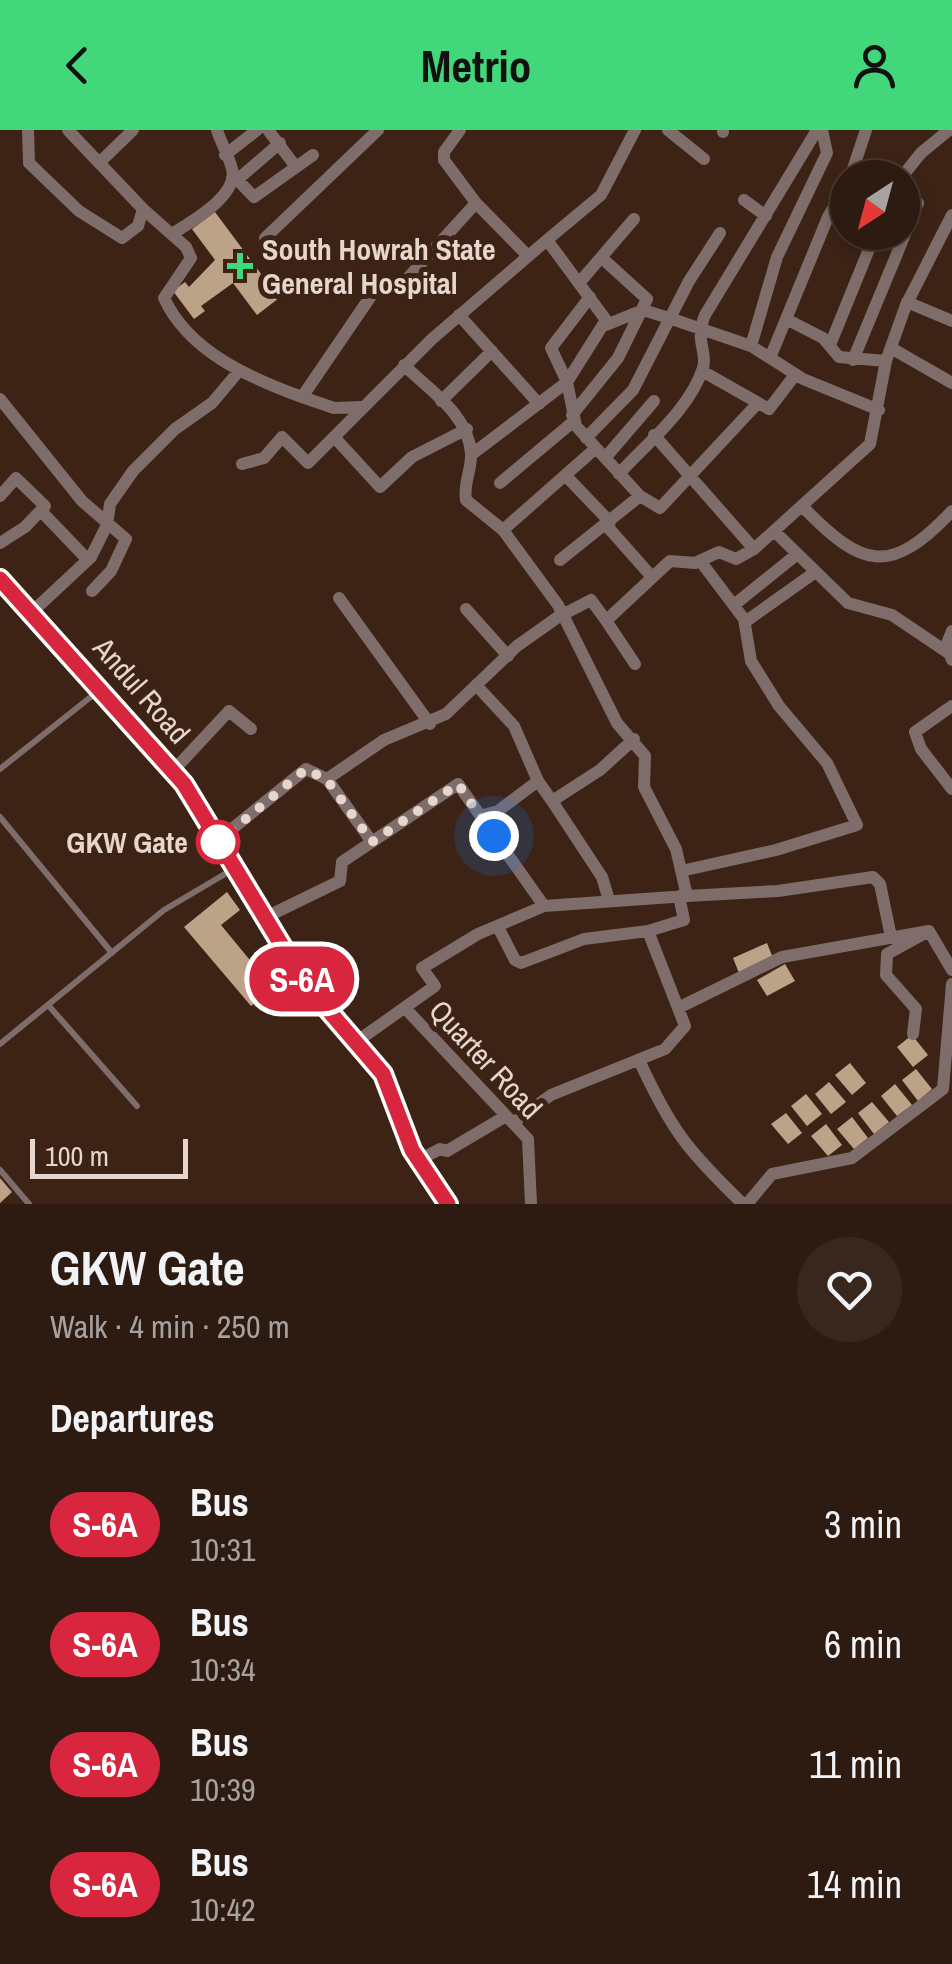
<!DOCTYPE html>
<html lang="en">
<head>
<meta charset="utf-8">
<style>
	body { margin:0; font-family:"Archivo Narrow",sans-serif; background:#39271e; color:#f1f3f6; height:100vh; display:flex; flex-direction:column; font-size:38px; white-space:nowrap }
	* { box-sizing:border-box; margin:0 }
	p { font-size:32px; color:#a7a19f }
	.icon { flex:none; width:55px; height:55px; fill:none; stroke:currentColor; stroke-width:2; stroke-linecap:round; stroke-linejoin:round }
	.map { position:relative; height:1074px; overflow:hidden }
	.drawer { display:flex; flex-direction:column; background:#2d1a10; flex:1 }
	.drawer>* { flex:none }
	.badge { padding:0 20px; border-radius:32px; font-size:35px; line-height:65px }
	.needle { width:65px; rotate:216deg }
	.tools { position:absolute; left:830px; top:30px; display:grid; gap:20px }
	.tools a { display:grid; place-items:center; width:90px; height:90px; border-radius:50%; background:#2d1a10; box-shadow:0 5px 15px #0003,0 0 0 2px #483830; font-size:50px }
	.scale { position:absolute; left:30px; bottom:25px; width:158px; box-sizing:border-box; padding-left:10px; border:5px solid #e7d6cd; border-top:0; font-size:28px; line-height:35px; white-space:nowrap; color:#e7d6cd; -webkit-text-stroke:8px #3c2315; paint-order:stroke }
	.you { position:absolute; width:50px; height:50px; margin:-25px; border:8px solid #fff; border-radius:50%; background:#1a73e8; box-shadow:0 0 0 15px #1a73e833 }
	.map>.badge { position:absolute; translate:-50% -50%; box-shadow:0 0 0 5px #fff }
	h2 { padding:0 50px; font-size:38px; line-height:90px }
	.round { display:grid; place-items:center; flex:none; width:105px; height:105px; border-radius:52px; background:#39271e }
	.overview { display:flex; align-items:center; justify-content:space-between; height:170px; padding:0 50px }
	h1 { font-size:48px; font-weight:700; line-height:75px }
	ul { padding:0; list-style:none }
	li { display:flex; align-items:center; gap:30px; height:120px; padding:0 50px }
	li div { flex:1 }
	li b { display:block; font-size:38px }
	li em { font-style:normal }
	li .badge { min-width:110px; font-weight:700; text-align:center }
	header { display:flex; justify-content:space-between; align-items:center; height:130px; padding:0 50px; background:#43d77b; color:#111; font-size:45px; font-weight:700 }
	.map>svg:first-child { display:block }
</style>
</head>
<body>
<header><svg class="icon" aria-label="back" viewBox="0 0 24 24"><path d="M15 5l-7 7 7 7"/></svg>Metrio<svg class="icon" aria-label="person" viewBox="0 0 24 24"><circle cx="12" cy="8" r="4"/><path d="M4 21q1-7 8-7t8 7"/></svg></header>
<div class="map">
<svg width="952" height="1074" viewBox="0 0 952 1074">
	<rect width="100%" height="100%" fill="#3c2315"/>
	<!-- building -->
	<path fill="#bca388" d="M215,82l64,86 -22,17 -24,-32 -32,23 4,5 -11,8 -21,-28 12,-9 4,5 26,-27 -23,-31z
		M227,762l13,18 -19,15 37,45 15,-13 15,19 -37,30 -67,-79z
		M767,813l6,15 -34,15 -6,-15z
		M785,834l10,17 -28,15 -10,-16z
		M912,905l16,20 -15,12 -16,-20z
		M850,933l16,20 -14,12 -17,-20z
		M916,939l16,20 -14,12 -16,-21z
		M829,952l17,20 -15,12 -16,-20z
		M895,954l17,21 -15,11 -16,-20z
		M806,964l16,20 -15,12 -16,-20z
		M872,972l17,20 -15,12 -16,-21z
		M786,983l16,20 -14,11 -17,-20z
		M852,987l16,21 -14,11 -17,-20z
		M826,994l16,21 -14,11 -17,-20z
		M0,1048l12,14 -12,11z"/>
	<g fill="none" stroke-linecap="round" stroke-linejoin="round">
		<!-- service -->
		<path stroke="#7e6d6b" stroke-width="6" d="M0,639l97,-77
			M0,687l112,136
			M49,876l88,100
			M0,914l164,-134 66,-39
			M0,1040l29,34"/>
		<!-- minor -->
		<path stroke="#7e6d6b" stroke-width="12" d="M28,0l1,33 50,48 43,27 16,-12 5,-17 -75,-79
			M268,0l28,37
			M460,0l-16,22v8l32,43 52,53
			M635,0l-34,65 -54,45 59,80 -39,62 9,44 64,70 20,12 97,-104
			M668,0l36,29
			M723,2v-2
			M225,25l32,-25
			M99,33l34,-33
			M233,45l21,22 59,-42
			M850,48l16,-48
			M901,48l20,-25 28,-23
			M237,50l43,-37
			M744,70l22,16
			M143,79l43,38 5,11 -27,40c25,54 86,80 138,99
			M172,104c18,-12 67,-38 60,-65 -3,-13 -11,-26 -15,-39
			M265,108l113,-108
			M579,153l55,-64
			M907,172l45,19
			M459,185l80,89
			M786,189l37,19 16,19 47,4
			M606,195l37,-15 26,8 82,28 52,33 76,31
			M830,215l46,-113
			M751,216l26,-89 50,-104 -5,-23
			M891,218l61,35
			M770,228l58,-141 20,-34
			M853,230l65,-157
			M404,235c26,26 64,49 67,88 1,17 -8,30 -5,47l37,30 55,75 59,118 28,33 -1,31 32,62 11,47 -143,10
			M702,241l67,38 26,-34
			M0,269l82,102 44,38 -15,32 -19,20
			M441,271l51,-50
			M361,277l-27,1 -32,-11 71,-104 32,-12 71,-78
			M572,285l46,-57 29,-59 -45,-41
			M654,305l100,114
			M335,308l45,49 32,-30 55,-28
			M586,308l47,-48 56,-109 31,-48
			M471,325l96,-73 -16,-34 39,-51
			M605,328l49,-57
			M242,334l22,-6 18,-21 26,26 124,-124 115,-99
			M619,344c28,-31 71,-65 84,-106 5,-17 -9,-27 2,-53l112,-185
			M566,346l44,46
			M500,353l74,-62
			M0,366l16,-18 29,28 -20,21 -25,16
			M802,376c61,63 88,70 150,5
			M41,381l47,49
			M606,395l46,52
			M503,400l93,-82
			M774,401l74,72 44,12 55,37
			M560,430l80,-64
			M339,468l91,126
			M734,475l62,-50
			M466,479l42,47
			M32,482l59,-55 16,-32 3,-21 23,-33 42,-42 37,-26 27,-32
			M605,489l30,45
			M745,492l69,-49
			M952,501l-6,15 6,14
			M476,555l38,41 24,55
			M952,576l-37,26 6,17 31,40
			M173,641l56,-60 22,18
			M327,649l45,63
			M480,686l18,-5 40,-30 14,20
			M217,711l89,-72 21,10 57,-39 62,-26 71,-68 41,-29 33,-17 14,19 5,-2 60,-56 25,2 24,-11 17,7 18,-10 116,-105 16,-83 20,-56 46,-90
			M681,741l95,-21 81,-25 -30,-62 -48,-57 -28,-45 -7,-42 -43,-57
			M687,766l91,-5 95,-14 7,7 11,53
			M609,770l-7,-23 -50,-76 48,-31 34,-31
			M264,788l76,-37 2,-19 116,-78 86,122 -66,28 -56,34 13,18 -79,56
			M498,797l17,33 6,3 63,-24 64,-8
			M405,878l123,131 3,65
			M678,878l104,-51 147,-26
			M913,904l3,-25 -30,-34 1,-21 42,-23 23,39
			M639,930c32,70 49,91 104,144
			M513,993l38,-28 114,-46 20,-23 -37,-95 36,-11 -5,-24
			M419,1030l21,-11 7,2 59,-35
			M747,1074l25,-30 80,-16 91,-69 9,-105"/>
		<!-- primary -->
		<path stroke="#d3b0ab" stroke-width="20" d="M0,449l184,205 119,198 80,91 29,77 35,54"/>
	</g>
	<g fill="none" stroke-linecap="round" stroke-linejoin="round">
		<!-- line casing -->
		<g stroke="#fff" stroke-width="22">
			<path id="line" d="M0,449l184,205 120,198 79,92 29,76 36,54"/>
		</g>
		<!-- line -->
		<use href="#line" stroke="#d7263d" stroke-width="15"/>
		<!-- walk -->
		<path stroke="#e7d6cd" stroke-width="10" stroke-dasharray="0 18" d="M218,712l88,-73 21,11 45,62 86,-58 36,52"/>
	</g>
	<!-- markers -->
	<path fill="#43d77b" stroke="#3c2315" stroke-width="4" d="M235 121h10v10h10v10h-10v10h-10v-10h-10v-10h10z"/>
	<circle fill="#fff" stroke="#d7263d" stroke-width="5" cx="218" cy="712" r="20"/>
	<g text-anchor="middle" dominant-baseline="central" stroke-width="10" stroke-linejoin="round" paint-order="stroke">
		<!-- poi labels -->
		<g font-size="30" font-weight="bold" fill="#e7d6cd" stroke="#3c2315" text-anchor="start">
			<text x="262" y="119">South Howrah State<tspan x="262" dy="34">General Hospital</tspan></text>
		</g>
		<!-- street labels -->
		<g font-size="30" fill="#e7d6cd" stroke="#3c2315">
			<text transform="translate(142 560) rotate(49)">Andul Road</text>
			<text transform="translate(486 929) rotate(47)">Quarter Road</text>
		</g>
		<!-- stop labels -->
		<g font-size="30" font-weight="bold" fill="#e7d6cd" stroke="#3c2315" text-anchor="end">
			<text x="188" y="712">GKW Gate</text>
		</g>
	</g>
</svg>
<div class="tools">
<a><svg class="needle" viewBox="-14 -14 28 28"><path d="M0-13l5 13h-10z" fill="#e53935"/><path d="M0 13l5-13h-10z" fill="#a7a19f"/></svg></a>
</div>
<div class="scale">100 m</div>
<div class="you" style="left:494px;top:706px"></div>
<b class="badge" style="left:302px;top:849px;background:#d7263d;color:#fff">S-6A</b>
</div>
<section class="drawer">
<div class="overview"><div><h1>GKW Gate</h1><p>Walk · 4 min · 250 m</p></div><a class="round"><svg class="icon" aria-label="heart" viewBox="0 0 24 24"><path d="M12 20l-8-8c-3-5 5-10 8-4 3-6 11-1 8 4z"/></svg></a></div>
<h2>Departures</h2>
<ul>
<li><span class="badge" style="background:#d7263d;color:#fff">S-6A</span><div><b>Bus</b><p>10:31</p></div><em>3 min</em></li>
<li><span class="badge" style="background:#d7263d;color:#fff">S-6A</span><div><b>Bus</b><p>10:34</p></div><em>6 min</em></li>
<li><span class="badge" style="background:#d7263d;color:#fff">S-6A</span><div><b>Bus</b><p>10:39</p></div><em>11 min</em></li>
<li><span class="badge" style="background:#d7263d;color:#fff">S-6A</span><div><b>Bus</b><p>10:42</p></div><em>14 min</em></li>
</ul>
</section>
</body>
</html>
